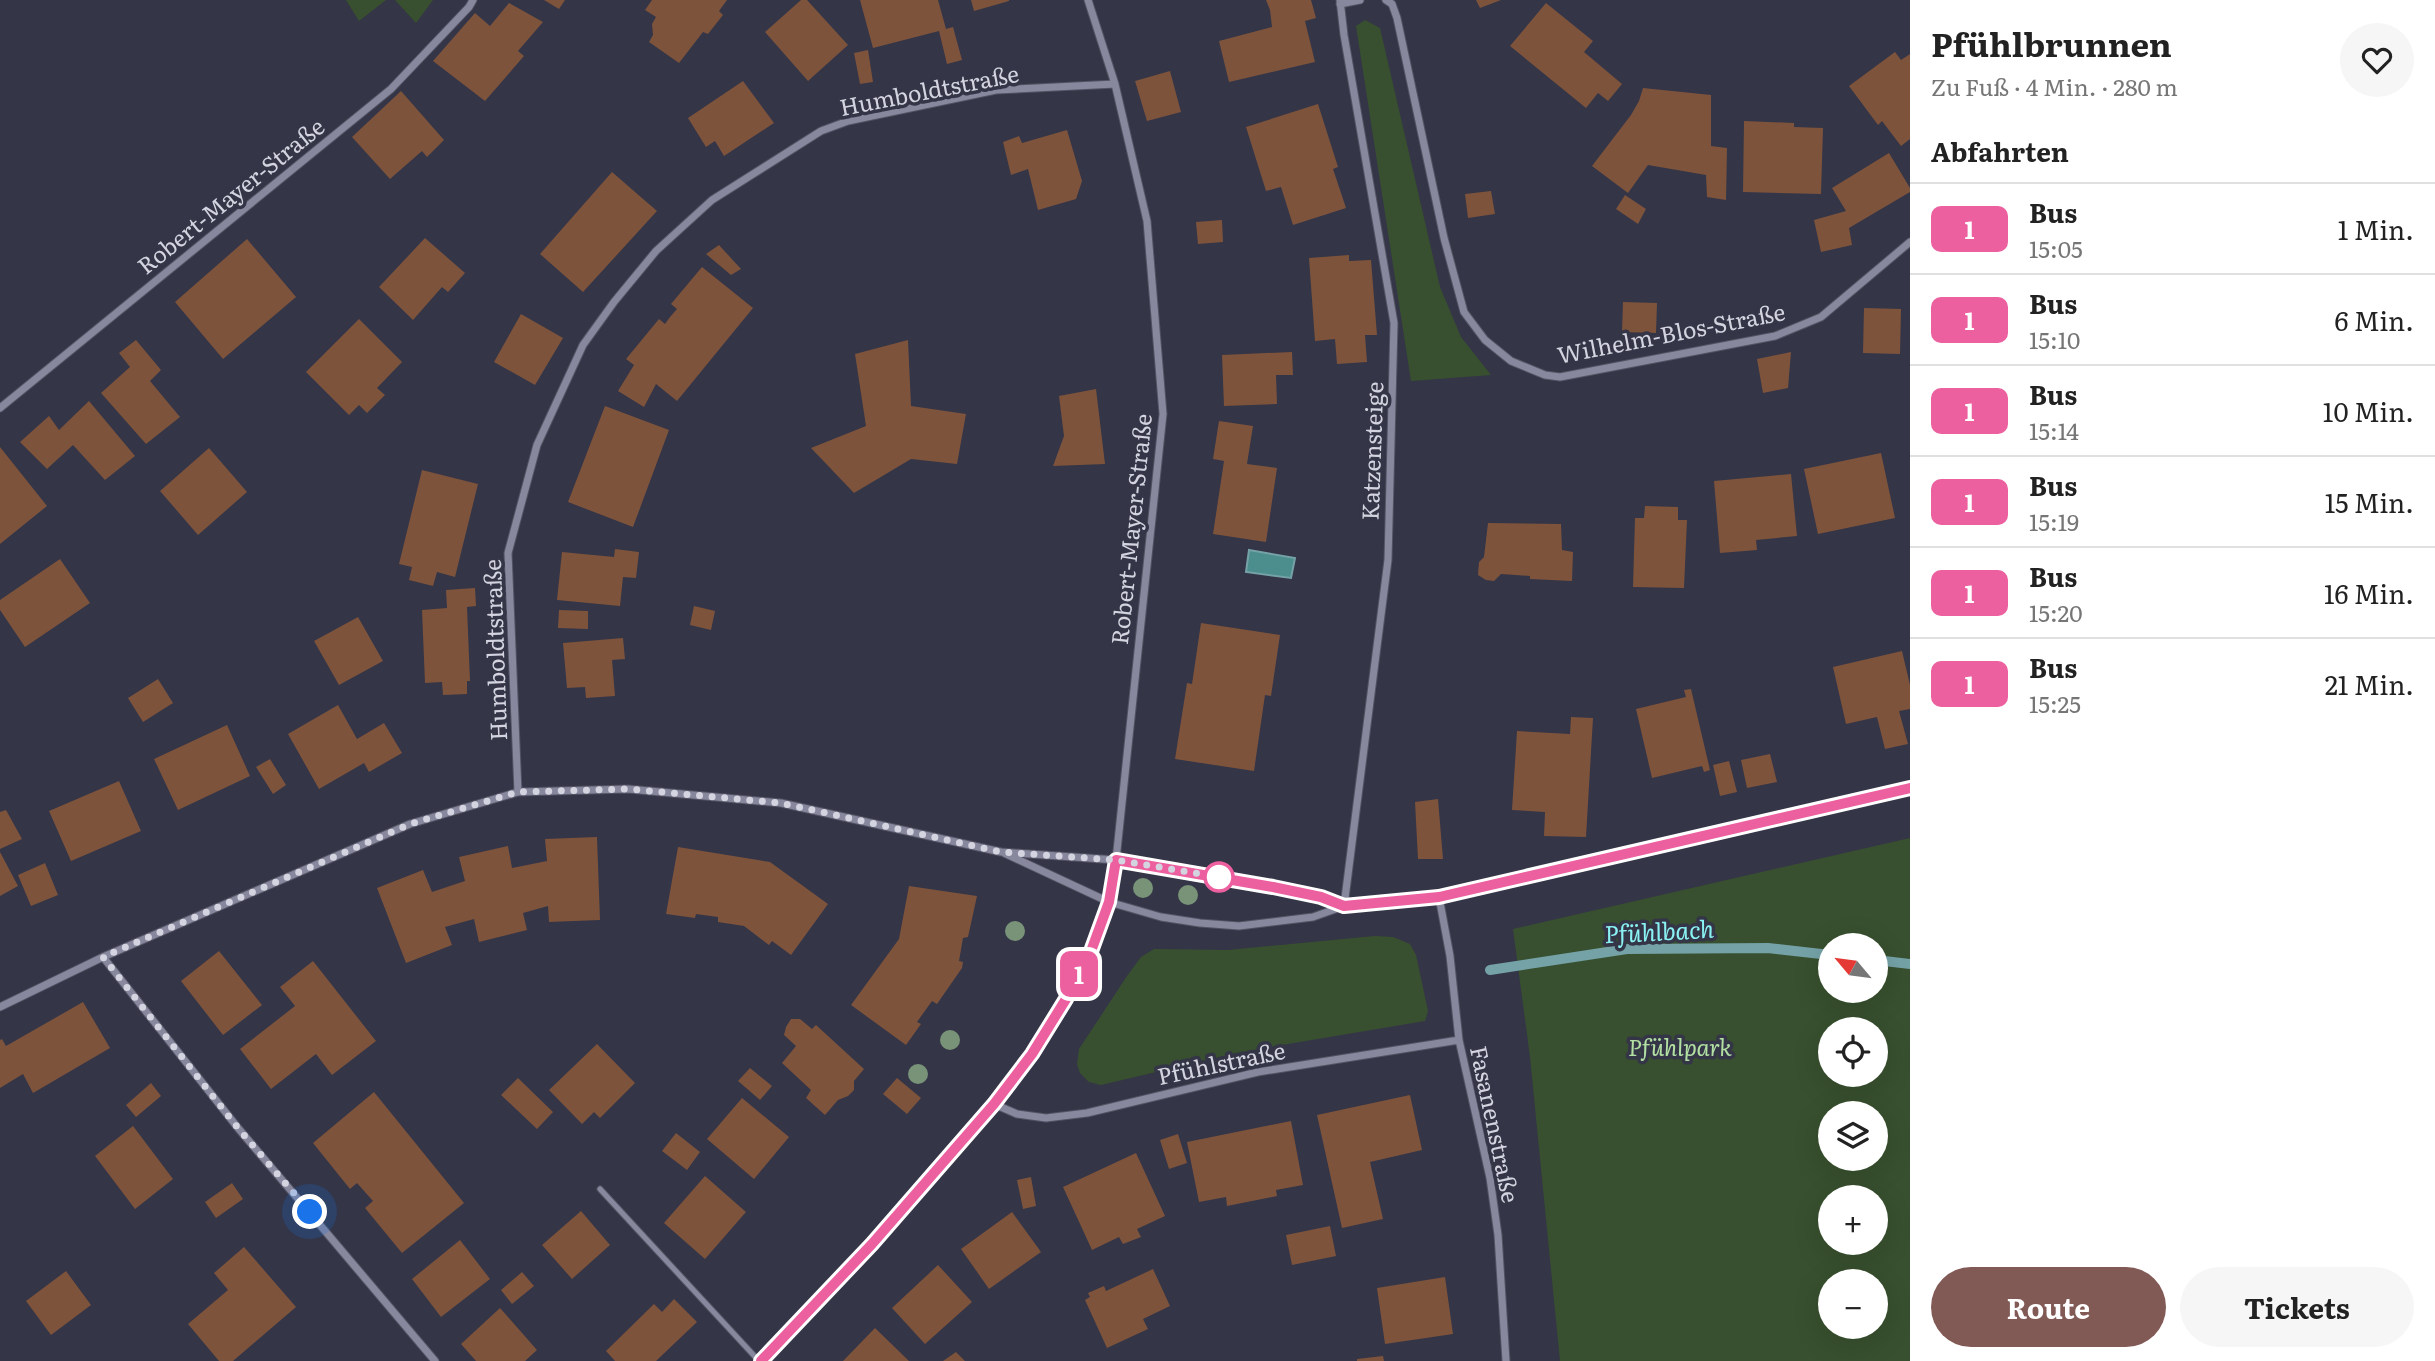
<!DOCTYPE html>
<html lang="de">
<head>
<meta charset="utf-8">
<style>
	body { margin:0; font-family:Literata,serif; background:#f6f6f6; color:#222; height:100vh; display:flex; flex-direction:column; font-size:26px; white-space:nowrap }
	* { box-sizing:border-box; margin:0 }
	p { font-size:23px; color:#767676 }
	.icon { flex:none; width:38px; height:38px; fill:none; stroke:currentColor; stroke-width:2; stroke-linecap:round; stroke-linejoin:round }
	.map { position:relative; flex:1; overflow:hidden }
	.side { display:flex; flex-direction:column; background:#fff; width:525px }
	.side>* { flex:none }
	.badge { padding:0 14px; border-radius:10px; font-size:24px; line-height:46px }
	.needle { width:46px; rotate:299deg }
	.fabs { position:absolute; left:1818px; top:933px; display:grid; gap:14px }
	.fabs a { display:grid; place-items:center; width:70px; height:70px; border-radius:50%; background:#fff; box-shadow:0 7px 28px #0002; font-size:35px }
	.you { position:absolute; width:35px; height:35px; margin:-18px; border:5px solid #fff; border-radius:50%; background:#1a73e8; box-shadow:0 0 0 10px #1a73e833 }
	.map>.badge { position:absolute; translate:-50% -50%; box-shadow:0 0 0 4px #fff }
	h2 { padding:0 21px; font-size:26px; line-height:63px }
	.round { display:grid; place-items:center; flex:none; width:74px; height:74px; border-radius:37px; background:#f6f6f6 }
	.headline { display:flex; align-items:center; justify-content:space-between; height:119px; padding:0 21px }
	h1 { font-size:33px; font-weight:700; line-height:52px }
	.cta { display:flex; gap:14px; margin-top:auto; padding:14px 21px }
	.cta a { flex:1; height:80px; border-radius:42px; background:#815955; color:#fff; font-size:28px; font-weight:700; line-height:80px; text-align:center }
	.cta a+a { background:#f6f6f6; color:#222 }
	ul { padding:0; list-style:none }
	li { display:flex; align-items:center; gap:21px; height:91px; padding:0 21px; border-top:2px solid #e0e0e0 }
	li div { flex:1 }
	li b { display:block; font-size:26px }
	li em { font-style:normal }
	li .badge { min-width:77px; font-weight:700; text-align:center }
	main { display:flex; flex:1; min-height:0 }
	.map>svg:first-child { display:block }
</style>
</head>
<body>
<main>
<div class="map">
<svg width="1910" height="1361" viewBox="0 0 1910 1361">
	<rect width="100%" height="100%" fill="#343547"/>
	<!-- green -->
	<path fill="#38502f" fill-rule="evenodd" d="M346,0h40l-27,21z
		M395,0h38l-17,23z
		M1365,20l15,8 60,259 21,50 30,38 -80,6 -55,-355z
		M1910,838v523h-350l-30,-304 -17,-128zM1830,945h46v45h-46zM1830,1029h46v45h-46zM1830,1113h46v45h-46zM1830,1197h46v45h-46zM1830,1281h46v45h-46z
		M1375,936l18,1 17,7 6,11 12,56 -3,10 -184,31 -140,33 -12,-3 -9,-9 -3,-9 2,-15 48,-73 14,-19 13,-8 74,1z"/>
	<!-- water -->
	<path fill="#4c8d8e" stroke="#74a2a7" stroke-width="2" d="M1249,550l46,8 -4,20 -45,-6z"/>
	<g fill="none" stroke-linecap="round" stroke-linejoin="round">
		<!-- stream -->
		<path stroke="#74a2a7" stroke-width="10" d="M1876,960l34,4
			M1490,970l137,-21 141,-1 62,7"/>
	</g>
	<!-- building -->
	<path fill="#7d533c" d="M544,0h21l-6,9z
		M652,0h75l-8,11 4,4 -15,19 -5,-2 -24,31 -30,-21 4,-7 -1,-11 4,-7 -11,-7z
		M801,0h6l41,45 -40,36 -43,-49z
		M860,0h78l8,29 7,-2 9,33 -15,4 -8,-33 -66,17z
		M971,0h38v1l-35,10z
		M1266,0h45l5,18 -11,3 10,41 -86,20 -10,-41 53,-14 -2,-17z
		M1476,0h25l-21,8z
		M509,3l34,19 -25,29 6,5 -39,45 -52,-40 42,-48 15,13z
		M1546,3l47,38 -9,11 38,32 -14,17 -10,-8 -12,15 -76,-62z
		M868,50l5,32 -13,2 -6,-31z
		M1895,52l6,8 9,-6v85l-9,7 -19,-25 -4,4 -29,-39z
		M1170,71l11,41 -34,9 -12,-40z
		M743,81l31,42 -50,33 -9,-15 -9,6 -18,-29z
		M1643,88l68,7v51l16,2 -1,52 -19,-3 -1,-22 -58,-10 -20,28 -36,-27 39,-51 8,-14z
		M401,91l43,49 -17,17 -5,-6 -32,28 -38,-42z
		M1318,104l20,63 -5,2 13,39 -53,17 -12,-38 -15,4 -20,-64z
		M1744,121l50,2v4l29,1 -2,66 -78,-2z
		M1067,130l15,51 -6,18 -38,11 -10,-41 -17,6 -8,-33 16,-6 3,7z
		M1889,153l21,35v4l-61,36 3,17 -31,7 -7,-32 32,-9 -14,-23z
		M612,172l45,39 -74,81 -43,-38z
		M1491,191l4,23 -27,4 -3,-24z
		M1625,195l21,14 -8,15 -22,-15z
		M1222,220l1,22 -25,2 -2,-22z
		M425,238l40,35 -17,19 -6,-5 -29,33 -34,-33z
		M247,239l49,58 -73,62 -48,-57z
		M719,245l22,24 -10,6 -25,-21z
		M1349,255v6l22,-1 6,75h-12l2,27 -30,2 -2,-25 -20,2 -6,-83z
		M702,267l51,41 -76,93 -21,-17 -12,23 -26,-16 16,-26 -8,-6 33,-40 6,5 5,-7 7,-8 -6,-5z
		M1623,302l34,1 -1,30 -34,-1z
		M1864,308l37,1 -1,45 -37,-1z
		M521,314l42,24 -28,47 -41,-23z
		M359,319l43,43 -25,26 8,7 -18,18 -8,-8 -10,10 -43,-43z
		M136,340l25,30 -11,11 30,36 -34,27 -45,-51 29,-26 -11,-14z
		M908,340l3,66 55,8 -9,50 -46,-5 -57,34 -43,-45 55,-22 -11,-72z
		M1292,352l1,23h-17l1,29 -53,2 -2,-51z
		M1791,352l-3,36 -25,5 -6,-34z
		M1096,389l9,75 -52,2 11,-30 -5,-40z
		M89,401l46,55 -30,24 -32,-35 -26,24 -27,-27 29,-26 10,14z
		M605,406l64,24 -36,97 -65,-25z
		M1219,421l34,5 -6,38 30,4 -11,74 -53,-8 11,-73 -11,-2z
		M0,447l47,59 -47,38z
		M209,448l38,44 -49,43 -38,-44z
		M1881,453l14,65 -77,16 -14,-65z
		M422,470l56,14 -23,93 -18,-5 -4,14 -24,-6 3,-13 -13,-3z
		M1791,474l6,62 -41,4 1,10 -37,3 -6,-72z
		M1645,506l33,1v13h9l-3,68 -51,-1 2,-69h9z
		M1488,523l73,1 1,26 11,2 -1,29 -42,-2v-3l-29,-2 -7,7 -8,-1 -8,-5 1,-13 5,-5z
		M615,549l24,3 -3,26 -13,-1 -3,29 -63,-6 5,-48 52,5z
		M60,559l30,44 -65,44 -25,-37v-10z
		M475,588l1,18 -9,1 3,74h-3v13l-24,1 -1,-13 -17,1 -3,-73 25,-2 -1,-18z
		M694,606l21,5 -4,19 -21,-5z
		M559,610l29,1v18l-30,-1z
		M358,617l25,44 -44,24 -25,-44z
		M1201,623l79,12 -9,61 -6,-1 -11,76 -79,-12 12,-76 5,1z
		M623,638l2,21 -13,1 3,36 -29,2 -1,-11 -18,1 -4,-45z
		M1902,651l8,34v24l-11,2 9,33 -23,5 -8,-32 -31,7 -13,-57z
		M158,679l15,24 -30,19 -15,-24z
		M1691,689l19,81 -6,2 -2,-6 -50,12 -16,-69 50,-12 -2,-7z
		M338,705l19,34 27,-16 18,30 -33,19 -5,-9 -45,26 -31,-55z
		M1571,717l22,1 -7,119 -42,-1 1,-24 -33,-2 5,-79 53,3z
		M227,725l23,51 -72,34 -24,-51z
		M1770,754l7,28 -30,6 -6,-28z
		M270,759l16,26 -13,9 -17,-27z
		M1729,761l8,31 -17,4 -7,-31z
		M119,781l22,50 -70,30 -22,-50z
		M1438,799l5,60h-25l-3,-57z
		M6,810l16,29 -22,10v-37z
		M597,837l3,83 -51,2 -1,-16 -25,7 4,17 -48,12 -5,-23 -29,8 7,18 -46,18 -29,-75 46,-18 9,22 33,-11 -6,-24 49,-11 4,22 35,-7 -2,-22z
		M678,847l92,15 58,42 -37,51 -19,-14 -3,4 -25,-19 -26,-4v-5l-22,-3 -1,4 -29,-4z
		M0,852l18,34 -18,10z
		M45,863l13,32 -27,11 -13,-31z
		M909,886l68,10 -9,41 -5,1 -4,23 4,1 -1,6 -25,36 -5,-3 -15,21 4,2 -15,21 -55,-40 48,-66z
		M219,951l43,54 -39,30 -42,-54z
		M313,961l63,80 -44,34 -16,-21 -45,35 -31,-40 55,-43 -15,-19z
		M83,1002l27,46 -77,45 -10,-19 -23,14v-48l2,-1 4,7z
		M791,1019h9l12,10 4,-4 48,44 -10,12v9l-6,6 -10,4 -13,15 -19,-17 5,-8 -29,-27 14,-17 -12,-11 2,-8z
		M597,1044l38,39 -35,35 -6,-6 -12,12 -33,-34z
		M750,1068l22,18 -12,14 -22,-19z
		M518,1078l35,34 -16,17 -36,-34z
		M897,1078l24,20 -14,16 -24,-20z
		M151,1083l10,13 -25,21 -10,-12z
		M374,1092l90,111 -62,50 -37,-45 8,-7 -16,-18 -7,6 -37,-46z
		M1410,1095l12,55 -52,12 13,57 -41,9 -25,-113z
		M742,1098l47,39 -35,42 -47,-40z
		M1291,1121l12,64 -27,5 1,6 -50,10 -1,-9 -27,5 -12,-60z
		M133,1126l40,53 -38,30 -40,-53z
		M676,1133l24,19 -13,18 -25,-19z
		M1178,1134l9,29 -18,6 -9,-29z
		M1136,1153l29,63 -28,13 4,8 -18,7 -4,-7 -27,13 -29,-63z
		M705,1176l41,36 -41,47 -41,-36z
		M1031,1177l5,29 -13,3 -6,-29z
		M232,1183l11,16 -27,19 -11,-16z
		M581,1211l29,34 -38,34 -30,-34z
		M1012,1212l29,40 -52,37 -28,-40z
		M1330,1226l6,30 -44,9 -6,-30z
		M460,1240l30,39 -49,38 -29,-38z
		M244,1247l52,60 -63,54h-14l-31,-37 40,-34 -14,-17z
		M938,1265l34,37 -47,42 -33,-36z
		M1153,1269l17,37 -27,13 5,10 -41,19 -22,-48 5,-3 -2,-4 16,-7 2,5z
		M66,1271l25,34 -40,30 -25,-34z
		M522,1272l12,14 -22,18 -11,-14z
		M1445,1277l8,57 -68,10 -8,-56z
		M674,1299l23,23 -41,39h-41l-9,-10 48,-47 8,8z
		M500,1308l37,42 -12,11h-49l-15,-17z
		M875,1328l34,33h-66z
		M956,1352l9,9h-22z
		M1383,1356l1,5h-27v-2z"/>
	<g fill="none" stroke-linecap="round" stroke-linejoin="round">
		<!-- service casing -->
		<g stroke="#535363" stroke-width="7">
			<path id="service" d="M600,1189l159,172"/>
		</g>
		<!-- minor casing -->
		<g stroke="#535363" stroke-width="9">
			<path id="minor" d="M1340,0l4,35 50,288 -6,237 -44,346
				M1386,0l6,4 5,14 47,220 20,74 21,28 26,21 34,14 15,2 215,-41 46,-19 89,-75
				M1340,4l20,-4
				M0,408l391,-319 78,-82 4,-7
				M518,792l-10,-239 29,-108 46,-100 31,-43 42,-51 56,-51 109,-69 27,-10 148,-31 119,-6
				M1004,853l105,49 52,15 39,6 39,3 74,-9 31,-11 95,-9 471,-109
				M1439,897l11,59 9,84 31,138 8,57 8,126
				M103,957l135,171 197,233
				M0,1007l103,-50 307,-133 108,-32 110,-3 153,14 220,49 115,8 157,27 48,10 23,9
				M994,1104l23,10 29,4 41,-5 171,-41 201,-32
				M761,1361c60,-63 120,-127 177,-193 66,-76 145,-167 171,-266 4,-14 5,-29 7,-42l47,-446 -16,-193 -32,-137 -27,-84"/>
		</g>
		<!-- service -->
		<use href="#service" stroke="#87889e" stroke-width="5"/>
		<!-- minor -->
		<use href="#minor" stroke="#87889e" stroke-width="7"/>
	</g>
	<!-- trees -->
	<g fill="#799379">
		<circle cx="1143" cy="888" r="10"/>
		<circle cx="1188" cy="895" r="10"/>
		<circle cx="1015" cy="931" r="10"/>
		<circle cx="950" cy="1040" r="10"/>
		<circle cx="918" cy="1074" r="10"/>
	</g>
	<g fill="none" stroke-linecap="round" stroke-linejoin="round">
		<!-- line casing -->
		<g stroke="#fff" stroke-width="16">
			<path id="line" d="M761,1361l111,-117 122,-140 38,-50 34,-55 24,-45 19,-52 7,-42 157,27 48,10 23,9 95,-9 471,-109"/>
		</g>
		<!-- line -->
		<use href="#line" stroke="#ec609f" stroke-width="10"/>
		<!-- walk -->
		<path stroke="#d3d4e0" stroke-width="7" stroke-dasharray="0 12.6" d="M310,1212l-72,-84 -135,-171 307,-133 108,-32 110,-3 153,14 220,49 115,8 103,17"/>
	</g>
	<!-- markers -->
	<circle fill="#fff" stroke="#ec609f" stroke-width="3.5" cx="1219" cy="877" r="14"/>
	<g text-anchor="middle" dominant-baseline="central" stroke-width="7" stroke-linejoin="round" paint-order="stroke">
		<!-- street labels -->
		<g font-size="23" fill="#d3d4e0" stroke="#343547">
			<text transform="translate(929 89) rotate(-11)">Humboldtstraße</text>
			<text transform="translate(230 195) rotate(-39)">Robert-Mayer-Straße</text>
			<text transform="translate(1671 332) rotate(-11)">Wilhelm-Blos-Straße</text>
			<text transform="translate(1371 451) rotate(-88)">Katzensteige</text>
			<text transform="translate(1130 529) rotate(-84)">Robert-Mayer-Straße</text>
			<text transform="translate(494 650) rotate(-92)">Humboldtstraße</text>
			<text transform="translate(1221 1062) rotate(-12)">Pfühlstraße</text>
			<text transform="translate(1496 1124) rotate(78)">Fasanenstraße</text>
		</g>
		<!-- park labels -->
		<g font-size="23" font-style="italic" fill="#b2e0a2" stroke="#343547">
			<text x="1680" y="1046">Pfühlpark</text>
		</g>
		<!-- water labels -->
		<g font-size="24" font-style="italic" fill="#8af2f3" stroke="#343547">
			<text transform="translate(1659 930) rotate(-3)">Pfühlbach</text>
		</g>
	</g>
</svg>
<div class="fabs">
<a><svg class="needle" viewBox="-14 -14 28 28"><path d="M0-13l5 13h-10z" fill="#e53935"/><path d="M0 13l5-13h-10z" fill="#767676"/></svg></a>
<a><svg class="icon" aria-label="locate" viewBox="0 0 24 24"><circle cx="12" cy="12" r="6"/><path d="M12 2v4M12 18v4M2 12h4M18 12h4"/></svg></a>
<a><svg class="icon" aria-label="layers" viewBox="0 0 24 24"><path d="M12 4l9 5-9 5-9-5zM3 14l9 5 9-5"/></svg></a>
<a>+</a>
<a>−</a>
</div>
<div class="you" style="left:310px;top:1212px"></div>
<b class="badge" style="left:1079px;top:974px;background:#ec609f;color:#fff">1</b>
</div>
<section class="side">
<div class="headline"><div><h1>Pfühlbrunnen</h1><p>Zu Fuß · 4 Min. · 280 m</p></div><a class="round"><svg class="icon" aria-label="heart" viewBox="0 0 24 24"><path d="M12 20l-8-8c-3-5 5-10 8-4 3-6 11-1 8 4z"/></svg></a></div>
<h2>Abfahrten</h2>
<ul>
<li><span class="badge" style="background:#ec609f;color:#fff">1</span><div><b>Bus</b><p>15:05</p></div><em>1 Min.</em></li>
<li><span class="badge" style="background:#ec609f;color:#fff">1</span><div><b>Bus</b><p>15:10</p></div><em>6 Min.</em></li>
<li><span class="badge" style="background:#ec609f;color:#fff">1</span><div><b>Bus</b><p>15:14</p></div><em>10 Min.</em></li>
<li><span class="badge" style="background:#ec609f;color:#fff">1</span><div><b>Bus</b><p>15:19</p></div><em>15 Min.</em></li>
<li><span class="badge" style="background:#ec609f;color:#fff">1</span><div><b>Bus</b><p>15:20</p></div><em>16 Min.</em></li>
<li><span class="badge" style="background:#ec609f;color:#fff">1</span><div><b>Bus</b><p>15:25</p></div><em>21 Min.</em></li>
</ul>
<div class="cta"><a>Route</a><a>Tickets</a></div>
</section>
</main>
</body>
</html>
